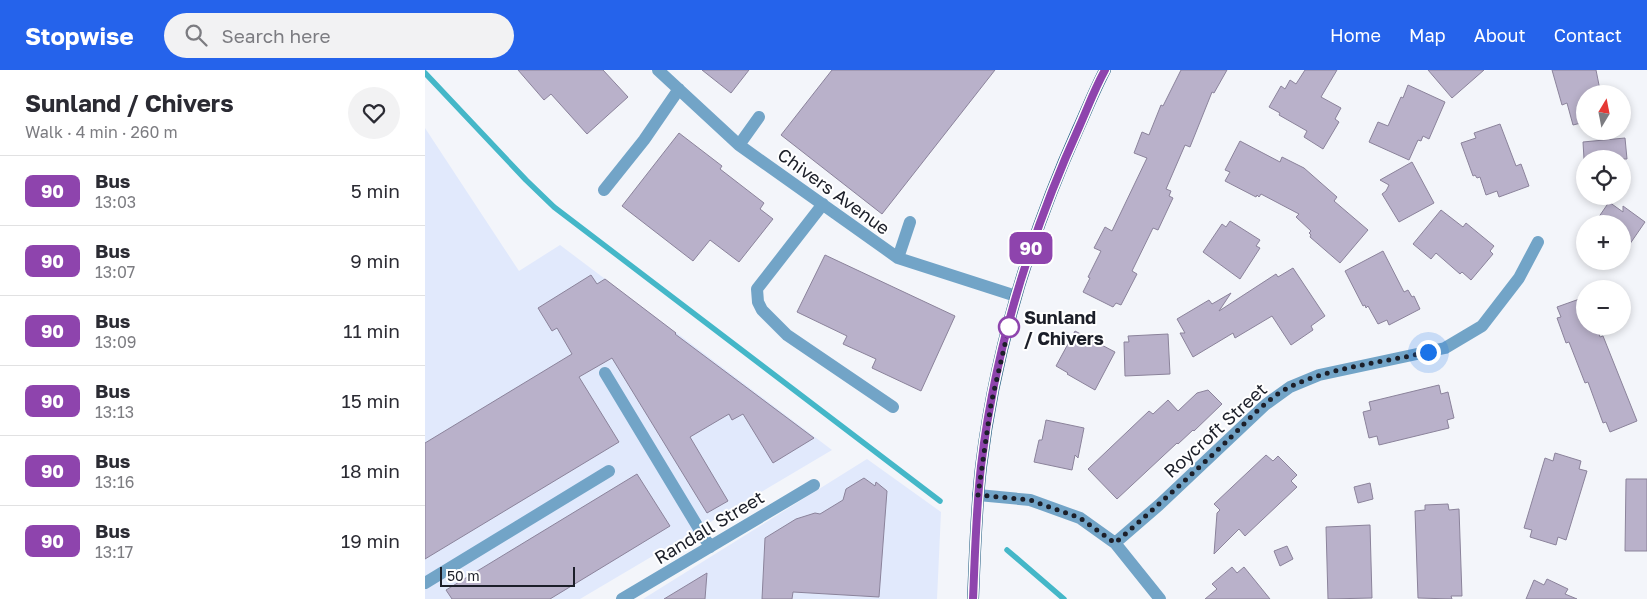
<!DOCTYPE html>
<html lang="en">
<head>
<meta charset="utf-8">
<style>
	body { margin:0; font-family:"Golos Text",sans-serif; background:#f2f2f3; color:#2b2b33; height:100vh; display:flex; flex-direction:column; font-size:19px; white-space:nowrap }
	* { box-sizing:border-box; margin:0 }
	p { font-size:16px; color:#7c7c81 }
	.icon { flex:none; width:28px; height:28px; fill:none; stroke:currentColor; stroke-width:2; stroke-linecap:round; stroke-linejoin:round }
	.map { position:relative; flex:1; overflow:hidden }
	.panel { display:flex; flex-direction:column; background:#fff; width:425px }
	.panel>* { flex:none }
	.badge { padding:0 10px; border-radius:8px; font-size:18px; line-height:32px }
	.needle { width:32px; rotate:10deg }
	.buttons { position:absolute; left:1151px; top:15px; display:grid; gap:10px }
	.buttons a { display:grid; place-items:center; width:55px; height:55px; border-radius:50%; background:#fff; box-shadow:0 2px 8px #0003; font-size:25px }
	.scale { position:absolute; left:15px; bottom:12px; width:135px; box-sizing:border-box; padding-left:5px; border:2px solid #1c1f29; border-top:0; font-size:14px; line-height:18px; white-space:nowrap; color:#1c1f29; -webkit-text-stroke:4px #fff; paint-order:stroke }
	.you { position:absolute; width:25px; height:25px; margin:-12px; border:4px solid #fff; border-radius:50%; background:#1a73e8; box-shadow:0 0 0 8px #1a73e833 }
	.map>.badge { position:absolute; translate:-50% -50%; box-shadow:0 0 0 2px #fff }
	.round { display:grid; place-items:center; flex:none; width:52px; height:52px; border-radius:26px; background:#f2f2f3 }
	.overview { display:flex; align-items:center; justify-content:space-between; height:85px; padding:0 25px }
	h1 { font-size:24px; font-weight:700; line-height:38px }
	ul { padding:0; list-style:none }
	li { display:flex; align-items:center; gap:15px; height:70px; padding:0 25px; border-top:1px solid #e1e1e2 }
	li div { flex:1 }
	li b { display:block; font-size:19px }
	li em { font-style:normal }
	li .badge { min-width:55px; font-weight:700; text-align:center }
	header { display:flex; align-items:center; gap:30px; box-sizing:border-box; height:70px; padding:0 25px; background:#2563eb; color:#fff }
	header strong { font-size:24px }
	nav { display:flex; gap:28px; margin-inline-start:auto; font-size:18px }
	.search { width:350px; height:45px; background:#f2f2f3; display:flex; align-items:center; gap:12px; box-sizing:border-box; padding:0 18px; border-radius:28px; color:#7c7c81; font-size:19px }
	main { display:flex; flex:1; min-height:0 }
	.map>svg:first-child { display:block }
</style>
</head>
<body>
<header>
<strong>Stopwise</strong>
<div class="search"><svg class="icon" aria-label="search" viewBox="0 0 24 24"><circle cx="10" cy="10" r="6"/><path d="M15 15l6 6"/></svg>Search here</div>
<nav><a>Home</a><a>Map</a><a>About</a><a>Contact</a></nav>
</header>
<main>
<section class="panel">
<div class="overview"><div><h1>Sunland / Chivers</h1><p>Walk · 4 min · 260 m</p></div><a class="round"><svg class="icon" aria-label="heart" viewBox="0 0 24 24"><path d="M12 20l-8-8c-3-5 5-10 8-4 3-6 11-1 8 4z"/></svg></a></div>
<ul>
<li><span class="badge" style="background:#8e44ad;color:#fff">90</span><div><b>Bus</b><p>13:03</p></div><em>5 min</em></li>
<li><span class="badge" style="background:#8e44ad;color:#fff">90</span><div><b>Bus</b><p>13:07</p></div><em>9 min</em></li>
<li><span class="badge" style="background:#8e44ad;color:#fff">90</span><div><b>Bus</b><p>13:09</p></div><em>11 min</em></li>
<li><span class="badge" style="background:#8e44ad;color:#fff">90</span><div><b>Bus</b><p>13:13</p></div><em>15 min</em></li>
<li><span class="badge" style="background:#8e44ad;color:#fff">90</span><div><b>Bus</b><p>13:16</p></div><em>18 min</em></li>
<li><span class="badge" style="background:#8e44ad;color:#fff">90</span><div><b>Bus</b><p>13:17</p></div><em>19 min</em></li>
</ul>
</section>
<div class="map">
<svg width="1222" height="529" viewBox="0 0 1222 529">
	<rect width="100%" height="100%" fill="#f3f5fa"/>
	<!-- built -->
	<path fill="#e1e9fc" d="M0,58l94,143 41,-26 272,205 -252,149h-155z
		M442,389l74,53 -4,87h-294z"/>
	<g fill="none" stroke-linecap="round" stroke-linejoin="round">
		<!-- stream -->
		<path stroke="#44b7c8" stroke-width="5.5" d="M0,3l101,107 28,27 386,294
			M582,480l57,49"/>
	</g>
	<!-- building -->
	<path fill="#b9b1ca" stroke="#8b839b" d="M93,0h85l25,27 -41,37 -36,-40 -7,6z
		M277,0h47l-18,23z
		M407,0h163l-113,144 -101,-79z
		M756,0h46l-13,23 -2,-1 -22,55 -5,-2 -19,44 5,2 -2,5 4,2 -15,32 -5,-2 -21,43 5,3 -16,31 -5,-2 -3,4 -30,-15 7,-14 -2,-1 13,-26 -7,-3 11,-21 7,4 35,-73 -13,-5 8,-21 7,3 12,-30 2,1z
		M880,0h32l-16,27 20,11 -6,11 4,3 -16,27 -19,-12 3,-6 -28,-16 1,-2 -11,-6 12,-21 4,3 5,-9 6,4z
		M1003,0h56l-32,28z
		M1127,0h44l4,20 -4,1 1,3h-12v28l-12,3 -6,-22 -5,2z
		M983,15l37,17 -16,37 -6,-3 -2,5 -3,-1 -9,20 -40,-18 9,-20 10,4 13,-29 2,1z
		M1075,54l16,42 5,-2 8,22 -30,11 -2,-6 -11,4 -6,-18 -3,1 -2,-3 -2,1 -12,-33 15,-5 -2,-5z
		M254,63l43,33 -2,3 44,34 -4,6 13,10 -34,43 -29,-22 -17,21 -71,-55z
		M1200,68l2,21h-43l-1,-17z
		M815,71l40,21 2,-5 22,11 33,29 -3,4 34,29 -28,33 -30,-26 1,-2 -2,-2 2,-2 -15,-14 3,-3 -38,-20 -2,3 -2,-2 -1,2 -31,-16 5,-9 -5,-2z
		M987,92l22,41 -35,19 -17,-28 4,-3 3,-6 -9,-5z
		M1184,132l14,10v-6l22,16 -22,32v-30h-29z
		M1016,140l22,17 3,-4 28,23 -4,5 3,3 -22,26 -9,-8 -2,2 -24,-21 -5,6 -18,-15z
		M805,151l30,19 -4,6 4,2 -20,31 -37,-27 19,-28 4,3z
		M958,181l21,41 4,-2 4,7 2,-1 6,13 -31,16 -2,-5 -9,4 -10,-18 -2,2 -1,-3 -2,1 -18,-35z
		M400,185l130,61 -34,75 -49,-23 4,-9 -33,-15 4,-8 -50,-24z
		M868,198l32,48 -14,10 2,4 -22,15 -19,-29 -37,22 -2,-5 -40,24 -13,-24h5l-8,-14 32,-19 3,4 19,-11 -12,18 57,-37 2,3z
		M166,205l6,9 8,-5 71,54 -1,1 139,104 -41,25 -30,-49 -11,6 -3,-6 -39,23 38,64 -21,12 -95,-155 -33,19 40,65 -194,117v-116l147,-89 -15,-26 -5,3 -14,-23z
		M1160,227v29h11l4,11 3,-1 34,85 -27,11 -4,-10 -3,1 -15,-41 -3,1 -16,-41 -3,1 -9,-25 4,-1 -4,-10z
		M650,261l40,21 -20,38 -28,-16 1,-1 -12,-7z
		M743,264l2,40 -45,2 -1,-34h5l-1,-6z
		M1014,315l2,9 7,-2 6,26 -7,2 2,8 -70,17 -2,-9 -8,2 -6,-26 8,-2 -2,-8z
		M783,320l14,14 -28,27 -1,-1 -15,14 -1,-1 -60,56 -29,-30 61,-58 4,3 15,-14 10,11 19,-18z
		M621,350l38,8 -6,30 -3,-3 -3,15 -38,-8 5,-22h3z
		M1130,383l26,8 -2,8 8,2 -21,69 -8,-3 -2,8 -26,-8 2,-7 -8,-2 21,-70 8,3z
		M841,385l7,6 5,-5 19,19 -6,6 6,6 -52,49 -6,-7 -25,25 3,-41 3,-3 -6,-6z
		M212,404l33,52 -120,73h-98l-6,-9z
		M439,408l11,8 1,-4 11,9 -8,106 -86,-5 -1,7h-30l3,-61 31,-19 19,-6 5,1 23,-14 3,-11z
		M1201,409h21v72h-22z
		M945,413l3,16 -15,4 -4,-16z
		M1023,434l1,6 10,-1 3,87h-11l1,3 -34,-1 -3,-87 10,-1v-5z
		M945,455l2,73 -44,1 -2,-72z
		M862,476l6,13 -13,7 -6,-15z
		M807,497l5,6 7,-6 26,32h-65l12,-10 -5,-5z
		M282,503l-2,26h-41z
		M1122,509l21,10 -3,5 12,5h-51l8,-19 10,5z"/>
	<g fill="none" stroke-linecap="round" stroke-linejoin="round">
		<!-- minor -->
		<path stroke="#72a4c7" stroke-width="12" d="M233,0l81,75 159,113 118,38
			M314,75l20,-28
			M179,120l40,-50 35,-51
			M398,134l-66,85 1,13 4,8 25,25 106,72
			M473,188l12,-36
			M180,303l105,174
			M553,425l52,5 50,18 35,25 45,56
			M690,473l44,-38 106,-100 25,-18 29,-12 126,-27 37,-22 37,-48 19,-36
			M0,513l184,-112
			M197,529l192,-114"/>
		<!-- major -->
		<path stroke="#215c80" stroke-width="12" d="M548,529c2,-44 3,-89 8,-132 14,-117 49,-231 97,-338 9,-20 17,-40 27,-59"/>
	</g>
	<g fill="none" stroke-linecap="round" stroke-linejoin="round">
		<!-- line casing -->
		<g stroke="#fff" stroke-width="11">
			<path id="line" d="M548,529c2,-44 3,-89 8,-133 14,-118 50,-233 99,-341 8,-18 15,-37 25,-55"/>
		</g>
		<!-- line -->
		<use href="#line" stroke="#8e44ad" stroke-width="8"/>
		<!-- walk -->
		<path stroke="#1c1f29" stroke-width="5" stroke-dasharray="0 9" d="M584,257l-18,77 -13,91 52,5 50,18 35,25c38,-33 74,-66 110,-100 19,-18 42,-46 67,-57 43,-20 90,-23 136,-34"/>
	</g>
	<!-- markers -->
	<circle fill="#fff" stroke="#8e44ad" stroke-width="2.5" cx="584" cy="257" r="10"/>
	<g text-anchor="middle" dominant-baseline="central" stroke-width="4" stroke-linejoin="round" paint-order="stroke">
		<!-- street labels -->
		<g font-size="18" fill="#1c1f29" stroke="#fff">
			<text transform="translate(409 121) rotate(36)">Chivers Avenue</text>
			<text transform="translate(790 360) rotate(-42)">Roycroft Street</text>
			<text transform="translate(284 457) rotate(-31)">Randall Street</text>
		</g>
		<!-- stop labels -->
		<g font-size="18" font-weight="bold" fill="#1c1f29" stroke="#fff" text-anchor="start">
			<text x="599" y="247">Sunland<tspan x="599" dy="21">/ Chivers</tspan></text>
		</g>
	</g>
</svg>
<div class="buttons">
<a><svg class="needle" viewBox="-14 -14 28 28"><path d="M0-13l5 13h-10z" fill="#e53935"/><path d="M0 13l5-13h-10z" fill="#7c7c81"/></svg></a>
<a><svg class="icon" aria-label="locate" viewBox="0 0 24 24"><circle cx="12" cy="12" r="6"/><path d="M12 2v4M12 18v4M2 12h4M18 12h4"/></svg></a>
<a>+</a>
<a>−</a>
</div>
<div class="scale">50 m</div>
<div class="you" style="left:1003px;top:282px"></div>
<b class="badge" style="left:606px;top:178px;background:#8e44ad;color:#fff">90</b>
</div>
</main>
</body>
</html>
